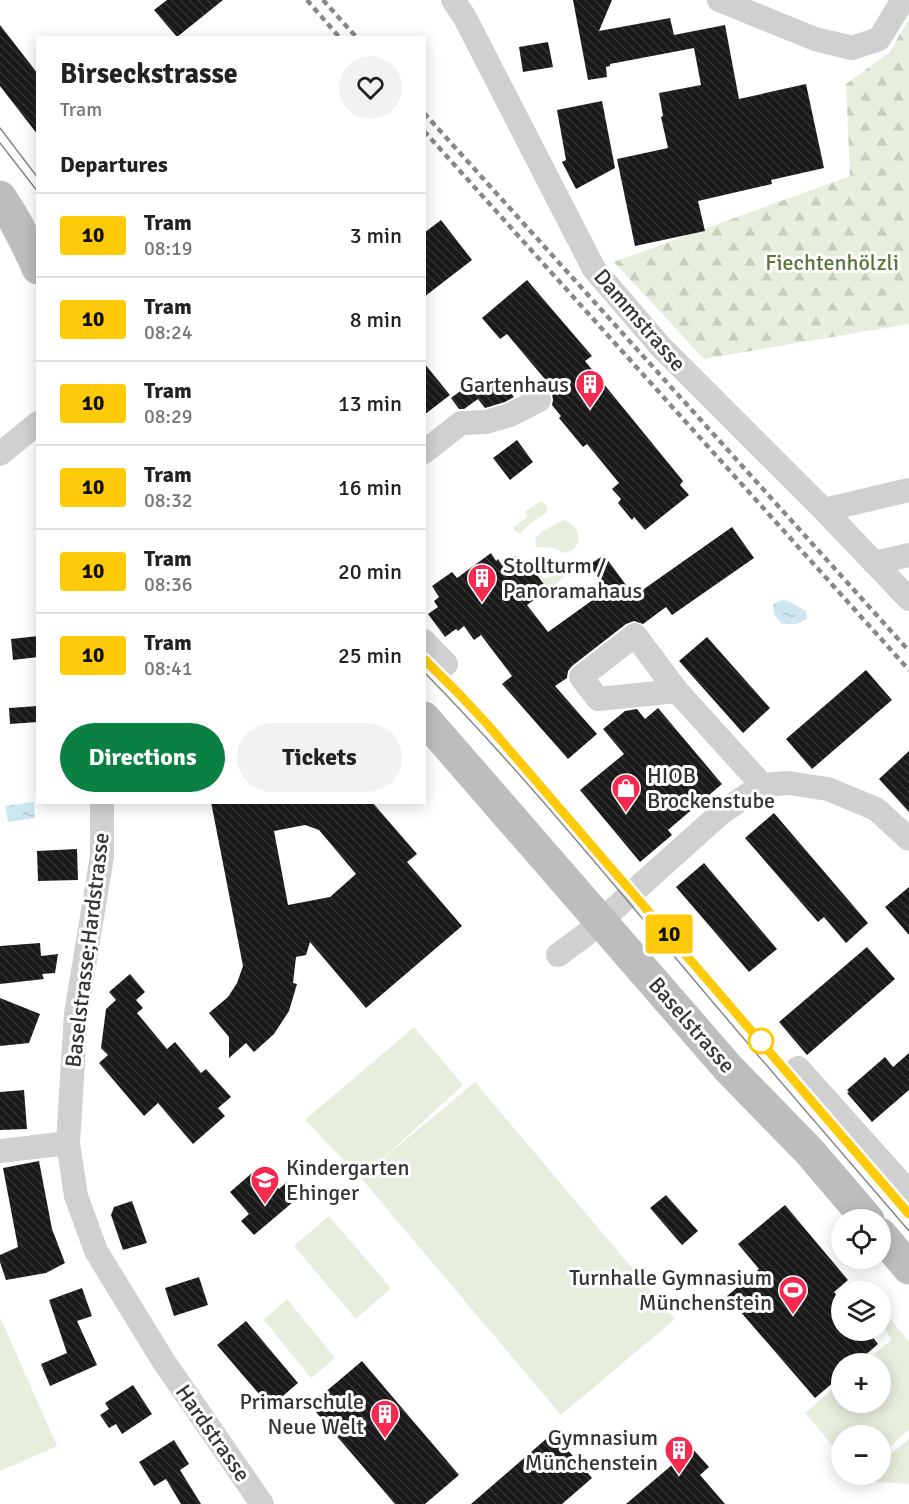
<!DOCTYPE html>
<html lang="en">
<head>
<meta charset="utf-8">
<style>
	body { margin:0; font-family:Signika,sans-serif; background:#f2f2f2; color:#222; height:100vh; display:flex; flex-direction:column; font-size:22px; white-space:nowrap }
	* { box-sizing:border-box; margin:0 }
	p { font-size:20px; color:#767676 }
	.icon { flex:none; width:33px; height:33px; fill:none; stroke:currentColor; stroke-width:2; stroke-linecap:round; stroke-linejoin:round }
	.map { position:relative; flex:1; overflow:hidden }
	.drawer { position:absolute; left:36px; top:36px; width:390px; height:768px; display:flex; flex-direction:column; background:#fff; border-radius:0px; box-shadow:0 3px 15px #0003 }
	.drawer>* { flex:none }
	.badge { padding:0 12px; border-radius:4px; font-size:21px; line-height:39px }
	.controls { position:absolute; left:831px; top:1209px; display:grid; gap:12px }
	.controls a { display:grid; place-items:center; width:60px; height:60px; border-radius:50%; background:#fff; box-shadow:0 3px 15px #0003; font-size:30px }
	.map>.badge { position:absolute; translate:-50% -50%; box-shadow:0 0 0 3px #fff }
	h2 { padding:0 24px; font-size:22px; line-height:54px }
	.round { display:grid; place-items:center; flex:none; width:63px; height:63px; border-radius:32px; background:#f2f2f2 }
	.head { display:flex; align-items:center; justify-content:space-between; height:102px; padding:0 24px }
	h1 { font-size:28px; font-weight:700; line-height:45px }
	.cta { display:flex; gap:12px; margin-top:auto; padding:12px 24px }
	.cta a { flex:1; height:69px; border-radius:36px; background:#0b8043; color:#fff; font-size:24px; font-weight:700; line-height:69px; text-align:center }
	.cta a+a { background:#f2f2f2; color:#222 }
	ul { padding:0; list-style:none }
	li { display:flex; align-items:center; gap:18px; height:84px; padding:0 24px; border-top:2px solid #e0e0e0 }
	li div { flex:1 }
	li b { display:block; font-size:22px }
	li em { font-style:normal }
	li .badge { min-width:66px; font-weight:700; text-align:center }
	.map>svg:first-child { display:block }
</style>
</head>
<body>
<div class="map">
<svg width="909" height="1504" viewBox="0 0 909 1504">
	<defs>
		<pattern id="forest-firs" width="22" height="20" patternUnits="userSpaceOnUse" patternTransform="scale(1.5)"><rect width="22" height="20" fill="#e8eede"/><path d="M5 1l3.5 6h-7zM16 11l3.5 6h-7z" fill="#c7cdbf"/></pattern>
		<pattern id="water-ripples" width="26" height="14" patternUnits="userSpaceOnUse" patternTransform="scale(1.5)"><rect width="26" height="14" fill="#cce7f1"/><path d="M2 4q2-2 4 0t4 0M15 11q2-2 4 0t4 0" fill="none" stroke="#b0c7cf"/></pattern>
		<pattern id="building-back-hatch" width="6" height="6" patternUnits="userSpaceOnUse" patternTransform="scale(1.5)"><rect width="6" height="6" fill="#1a1a1a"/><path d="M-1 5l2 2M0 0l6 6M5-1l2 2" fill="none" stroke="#333"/></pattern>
	</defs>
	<rect width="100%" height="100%" fill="#fff"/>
	<!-- green -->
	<path fill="#e8eede" d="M541,501l7,6 -1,5 -16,11 -11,10 -5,-2 -2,-3 15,-12 -3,-4z
		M563,520c13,2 22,20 10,30 -2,1 -6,2 -9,3l-10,-5 -18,-1 -1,-8 5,-6z
		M530,558l6,1 3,15 4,4h5l6,-3 2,-4 -3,-6 3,-4 7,1 3,6 -1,8 -21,19 -1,-6 3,-2 -15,-20 -5,3 -4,-6z
		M414,1027l49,58 -84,77 96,-80 200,237 -114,96 -200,-237 -56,-58z
		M329,1216l62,72 -35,31 -62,-73z
		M287,1299l48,59 -24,20 -47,-58z
		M881,1308l28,34v88l-28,24 -1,-18h-38l-1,20 -36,-43 36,-31 1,20h38v-38l-16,-1 28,-24 -11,-14z
		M0,1317l57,129 -57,25z
		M909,1439v45l-52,-3 8,-6 15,-1 1,-12z"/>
	<!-- forest -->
	<path fill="url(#forest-firs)" d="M909,19v305l-205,35 -90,-97 236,-86 -4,-92 43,-31z"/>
	<!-- water -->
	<path fill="url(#water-ripples)" d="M783,600l7,2 16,9 1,8 -10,5h-15l-8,-10 -1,-10z
		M34,802l1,16 -27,4 -3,-16z"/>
	<!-- building -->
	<path fill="url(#building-back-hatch)" fill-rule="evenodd" d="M167,0h56l-46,37 -23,-27z
		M573,0h39l-13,31 71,-13 4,17 51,-10 14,74 67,-15 18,84 -53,12 1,4 -74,17 7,30 -70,15 -18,-87 51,-11 -7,-31 2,-1 -4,-23 42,-8 -7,-37 -84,16v2l-4,1 1,10 -19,3z
		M0,25l38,49v61l-38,-49z
		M548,42l5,25 -30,5 -4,-25z
		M602,101l13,67 -39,21 -14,-27 4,-2 -9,-50z
		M441,220l31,40 -48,37v-64z
		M527,280l65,76 -7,5 98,120 -3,4 9,10 -44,35 -11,-13 -2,3 -14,-17 3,-4 -9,-10 7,-6 -32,-39 -4,3 -24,-29 2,-2 -9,-11 1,-5 -1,-6 -7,-7 4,-3 -42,-50 -7,5 -18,-21z
		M424,363l26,32 -26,20z
		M499,376l15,21 -9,5 -20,6 -7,-9 -14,10h-5l-8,-11 24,-18 6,9z
		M517,440l16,22 -23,18 -17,-22z
		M732,527l22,31 -82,57 -6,-8 -23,17 -9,-3 -8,3 -54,42 -4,5 -1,7 -12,8 42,48 -29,25 -66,-75 10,-8 -31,-41 -7,5 -10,-14 -6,5 -2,-2 -11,8 -17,-23 10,-7 -4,-6 5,-4 -7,-11 20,-14 5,6 34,-25 5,8 2,-2 4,6 13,-9 11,14 4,-4 16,21 -10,7 2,3 -11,8 21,27 60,-43 -19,-24 15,-10 30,41z
		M38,636v21l-25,3 -2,-21z
		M707,637l63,71 -27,25 -64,-72z
		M866,670l26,30 -80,69 -26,-30z
		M38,706v16l-28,2 -1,-16z
		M658,708l64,76 -54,46 4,5 -32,27 -60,-72 44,-36 -21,-25 22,-18 12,-2 8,10z
		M909,751v61l-30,-33z
		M211,802h161l45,52 -10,8 55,64 -96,82 -56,-66 -4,13 -10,2 -3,26 4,1 -8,27 -15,23 -20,18 -8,-9 -17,15v-21l-20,-24 19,-16 9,-14 6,-17zM305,825l14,5 37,44 -26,23 -42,8 -14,-74z
		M774,813l94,110 -22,20 -22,-26 -6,5 -73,-84z
		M77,849l1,31 -40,1 -1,-30z
		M704,863l73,86 -28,23 -73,-85z
		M909,887v48l-24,-28z
		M40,943l1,13 17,-2 -3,19 -13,1 2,5 -44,5v-38z
		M867,947l28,32 -88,76 -28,-33z
		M130,974l15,18 -9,8 7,8 -6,5 30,36 8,-7 26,31 5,-4 25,28 -13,11 7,8 -32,28 -35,-41 -14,13 -45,-53 9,-8 -7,-7 5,-39 10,-9 -7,-8z
		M0,998l40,16 -11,29 -29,3z
		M909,1053v37l-37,32 -25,-29 2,-1 -2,-2 38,-33 8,10z
		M24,1090l3,39 -27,1v-38z
		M39,1161l13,68 13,34 -19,10 -40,7 -6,-18v-7l18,-8 -15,-79z
		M260,1166l19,23 8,-7 12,15 -45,38 -13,-14 8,-7 -19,-22z
		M666,1195l32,36 -16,14 -32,-37z
		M132,1201l15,42 -24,7 -12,-35 3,-8z
		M785,1205l63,75 -14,12 8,9v29h25l11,14 -23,20h-13v11l-27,23 -88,-102 32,-27 -21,-25z
		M199,1277l9,28 -34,11 -9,-28z
		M82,1288l10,28 -15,5 20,44 -47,21 -9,-22 26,-11 -18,-53z
		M246,1321l52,62 -28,24 -53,-62z
		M362,1361l97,114 -34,29h-30l-85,-99z
		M133,1385l19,29 -30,20 -6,-10 -7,4 -9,-13 9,-6 -4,-6z
		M553,1433l39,45 -30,26h-91z
		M174,1440l15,24 -9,6 21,34h-20l-15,-25 -12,7 -15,-24z
		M692,1448l17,19 -9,8 25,29h-99z"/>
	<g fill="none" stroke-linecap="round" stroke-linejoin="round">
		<!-- street -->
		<path stroke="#d0d0d0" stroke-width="24" d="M453,0l11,16 130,253 66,77 164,164 85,89
			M719,0l96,39 37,9 27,-9 24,-39
			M424,452l37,-29 25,-1 24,-7 29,-15
			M0,454l38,-31
			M824,510l85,-20
			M874,563l35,-8
			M424,641l22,23
			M677,691l-79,8 -17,-22 54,-42 42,56 85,94
			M102,802v54l-26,158 -8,129 8,53 20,55 68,111 98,142
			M558,955l27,-20 136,-122 41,-28 26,-2 40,6 48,20 33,30
			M798,1068l111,124
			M0,1151l68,-8"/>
		<!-- secondary -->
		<path stroke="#bdbdbd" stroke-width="33" d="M0,197c15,22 27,46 38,71
			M424,718l305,351 80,82 59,69
			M880,1234l29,34"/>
		<!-- tram -->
		<path stroke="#888" stroke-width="1.5" d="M0,128l38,50
			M0,143l38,49
			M424,659l35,35 37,40
			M424,672c102,104 193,217 287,328 65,77 132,154 198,231
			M639,900l270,314"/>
		<!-- rail -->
		<path stroke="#888" stroke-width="4.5" stroke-dasharray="6 4.5" stroke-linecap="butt" d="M307,0l33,38
			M323,0l34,38
			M424,113l485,538
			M424,131l485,539"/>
	</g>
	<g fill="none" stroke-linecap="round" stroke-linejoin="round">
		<!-- line casing -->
		<g stroke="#fff" stroke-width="14">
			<path id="line" d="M424,659l35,35 28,30 422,490"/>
		</g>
		<!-- line -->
		<use href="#line" stroke="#feca0a" stroke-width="9"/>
	</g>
	<!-- icons -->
	<defs>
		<g id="building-pin" transform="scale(1.5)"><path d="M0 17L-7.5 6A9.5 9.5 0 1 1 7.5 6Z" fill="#f52a50" stroke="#fff"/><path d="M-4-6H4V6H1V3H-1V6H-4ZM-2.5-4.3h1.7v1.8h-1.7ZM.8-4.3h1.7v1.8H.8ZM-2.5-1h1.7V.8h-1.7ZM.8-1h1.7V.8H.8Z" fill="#fff"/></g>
		<g id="shop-pin" transform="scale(1.5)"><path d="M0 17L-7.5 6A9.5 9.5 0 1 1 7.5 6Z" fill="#f52a50" stroke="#fff"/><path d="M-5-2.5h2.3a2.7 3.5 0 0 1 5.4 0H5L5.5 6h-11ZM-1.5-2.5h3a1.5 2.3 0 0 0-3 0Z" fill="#fff"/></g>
		<g id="school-pin" transform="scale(1.5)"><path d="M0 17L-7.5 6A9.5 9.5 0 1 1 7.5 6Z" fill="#f52a50" stroke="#fff"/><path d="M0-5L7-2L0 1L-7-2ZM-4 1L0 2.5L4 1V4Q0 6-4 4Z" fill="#fff"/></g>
		<g id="stadium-pin" transform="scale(1.5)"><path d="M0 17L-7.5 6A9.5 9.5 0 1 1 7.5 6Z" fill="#f52a50" stroke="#fff"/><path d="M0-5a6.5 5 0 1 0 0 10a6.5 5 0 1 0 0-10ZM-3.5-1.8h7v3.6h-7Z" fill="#fff"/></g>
	</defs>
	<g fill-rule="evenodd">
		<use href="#building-pin" x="590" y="384"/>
		<use href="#building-pin" x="482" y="578"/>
		<use href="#shop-pin" x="626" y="788"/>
		<use href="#school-pin" x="265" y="1180"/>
		<use href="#stadium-pin" x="793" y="1290"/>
		<use href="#building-pin" x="385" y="1414"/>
		<use href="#building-pin" x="679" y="1450"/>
	</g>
	<!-- markers -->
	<circle fill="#fff" stroke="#feca0a" stroke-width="3" cx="761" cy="1041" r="12"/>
	<g text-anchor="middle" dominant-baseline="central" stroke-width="6" stroke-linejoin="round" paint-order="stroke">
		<!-- park labels -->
		<g font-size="22" fill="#5c743b" stroke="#fff">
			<text x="832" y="262">Fiechtenhölzli</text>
		</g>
		<!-- street labels -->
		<g font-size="22" fill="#333" stroke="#fff">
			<text transform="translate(640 320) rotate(49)">Dammstrasse</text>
			<text transform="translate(87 950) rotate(-83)">Baselstrasse;Hardstrasse</text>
			<text transform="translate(692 1025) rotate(49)">Baselstrasse</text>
			<text transform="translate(213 1433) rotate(55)">Hardstrasse</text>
		</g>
		<!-- poi labels -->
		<g font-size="22" fill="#333" stroke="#fff" text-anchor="end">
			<text x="569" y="384">Gartenhaus</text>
			<text x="503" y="565" text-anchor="start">Stollturm /<tspan x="503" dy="25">Panoramahaus</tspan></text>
			<text x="647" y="775" text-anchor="start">HIOB<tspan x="647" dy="25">Brockenstube</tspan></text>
			<text x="286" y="1167" text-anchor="start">Kindergarten<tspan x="286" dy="25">Ehinger</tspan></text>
			<text x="772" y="1277">Turnhalle Gymnasium<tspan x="772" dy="25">Münchenstein</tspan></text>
			<text x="364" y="1401">Primarschule<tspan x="364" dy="25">Neue Welt</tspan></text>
			<text x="658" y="1437">Gymnasium<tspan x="658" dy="25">Münchenstein</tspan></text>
		</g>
	</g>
</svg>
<div class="controls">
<a><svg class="icon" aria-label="locate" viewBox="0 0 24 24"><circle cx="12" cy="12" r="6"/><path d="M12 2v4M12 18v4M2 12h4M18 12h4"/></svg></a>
<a><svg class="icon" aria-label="layers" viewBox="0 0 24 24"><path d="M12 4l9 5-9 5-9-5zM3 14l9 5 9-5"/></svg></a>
<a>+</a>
<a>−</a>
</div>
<b class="badge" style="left:669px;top:934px;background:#feca0a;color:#111">10</b>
<section class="drawer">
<div class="head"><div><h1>Birseckstrasse</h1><p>Tram</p></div><a class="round"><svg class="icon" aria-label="heart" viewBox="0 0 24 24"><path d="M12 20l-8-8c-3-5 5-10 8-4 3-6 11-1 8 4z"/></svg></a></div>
<h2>Departures</h2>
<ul>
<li><span class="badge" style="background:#feca0a;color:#111">10</span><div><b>Tram</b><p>08:19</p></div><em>3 min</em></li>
<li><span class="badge" style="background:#feca0a;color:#111">10</span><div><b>Tram</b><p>08:24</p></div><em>8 min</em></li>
<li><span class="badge" style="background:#feca0a;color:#111">10</span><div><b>Tram</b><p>08:29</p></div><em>13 min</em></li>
<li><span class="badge" style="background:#feca0a;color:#111">10</span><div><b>Tram</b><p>08:32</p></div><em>16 min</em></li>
<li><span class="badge" style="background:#feca0a;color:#111">10</span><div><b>Tram</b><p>08:36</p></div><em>20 min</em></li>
<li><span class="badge" style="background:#feca0a;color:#111">10</span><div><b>Tram</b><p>08:41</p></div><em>25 min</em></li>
</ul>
<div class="cta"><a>Directions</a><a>Tickets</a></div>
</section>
</div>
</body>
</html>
